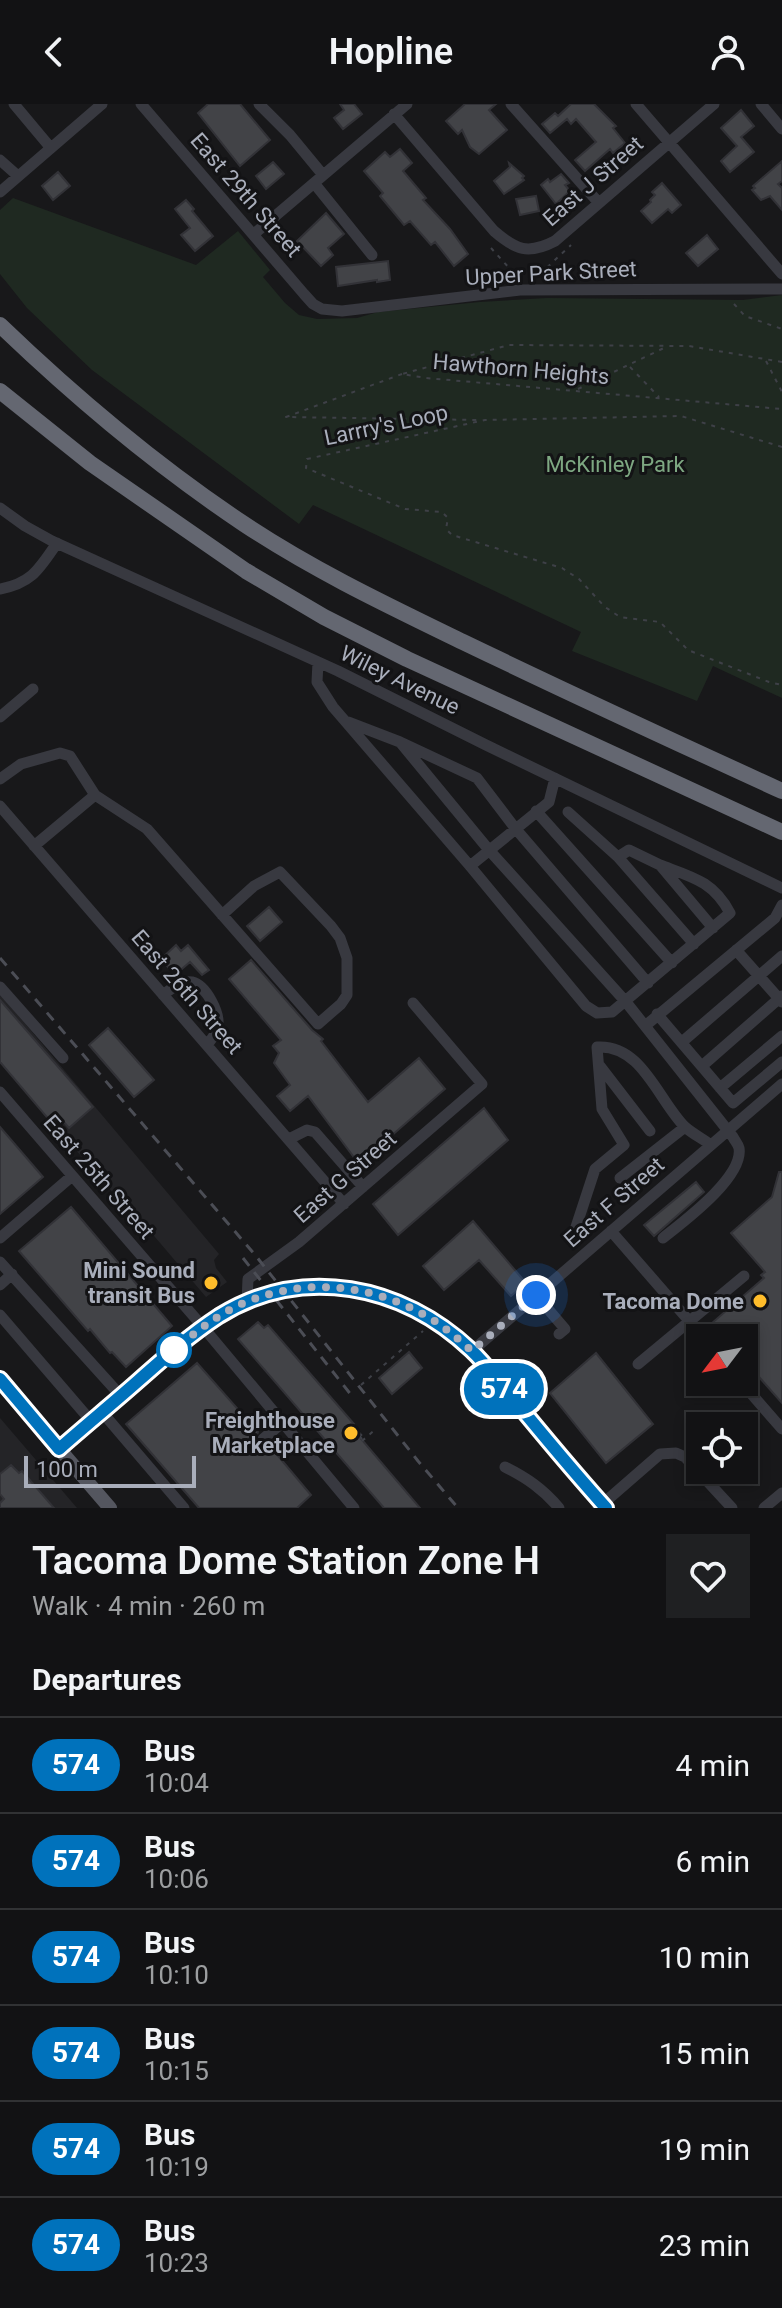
<!DOCTYPE html>
<html lang="en">
<head>
<meta charset="utf-8">
<style>
	body { margin:0; font-family:Roboto,sans-serif; background:#1f2022; color:#f1f3f6; height:100vh; display:flex; flex-direction:column; font-size:30px; white-space:nowrap }
	* { box-sizing:border-box; margin:0 }
	p { font-size:26px; color:#9c9ea0 }
	.icon { flex:none; width:44px; height:44px; fill:none; stroke:currentColor; stroke-width:2; stroke-linecap:round; stroke-linejoin:round }
	.map { position:relative; height:1404px; overflow:hidden }
	.details { display:flex; flex-direction:column; background:#121214; flex:1 }
	.details>* { flex:none }
	.badge { padding:0 16px; border-radius:26px; font-size:28px; line-height:52px }
	.needle { width:52px; rotate:238deg }
	.buttons { position:absolute; left:686px; top:1220px; display:grid; gap:16px }
	.buttons a { display:grid; place-items:center; width:72px; height:72px; border-radius:0px; background:#121214; box-shadow:0 4px 12px #0003,0 0 0 2px #313234; font-size:40px }
	.scale { position:absolute; left:24px; bottom:20px; width:172px; box-sizing:border-box; padding-left:8px; border:4px solid #a9aebb; border-top:0; font-size:22px; line-height:28px; white-space:nowrap; color:#a9aebb; -webkit-text-stroke:6px #131315; paint-order:stroke }
	.you { position:absolute; width:40px; height:40px; margin:-20px; border:6px solid #fff; border-radius:50%; background:#1a73e8; box-shadow:0 0 0 12px #1a73e833 }
	.map>.badge { position:absolute; translate:-50% -50%; box-shadow:0 0 0 4px #fff }
	h2 { padding:0 32px; font-size:30px; line-height:72px }
	.round { display:grid; place-items:center; flex:none; width:84px; height:84px; border-radius:0px; background:#1f2022 }
	.headline { display:flex; align-items:center; justify-content:space-between; height:136px; padding:0 32px }
	h1 { font-size:38px; font-weight:600; line-height:60px }
	ul { padding:0; list-style:none }
	li { display:flex; align-items:center; gap:24px; height:96px; padding:0 32px; border-top:2px solid #313234 }
	li div { flex:1 }
	li b { display:block; font-size:30px }
	li em { font-style:normal }
	li .badge { min-width:88px; font-weight:700; text-align:center }
	header { display:flex; justify-content:space-between; align-items:center; height:104px; padding:0 32px; background:#121214; font-size:36px; font-weight:600 }
	.map>svg:first-child { display:block }
</style>
</head>
<body>
<header><svg class="icon" aria-label="back" viewBox="0 0 24 24"><path d="M15 5l-7 7 7 7"/></svg>Hopline<svg class="icon" aria-label="person" viewBox="0 0 24 24"><circle cx="12" cy="8" r="4"/><path d="M4 21q1-7 8-7t8 7"/></svg></header>
<div class="map">
<svg width="782" height="1404" viewBox="0 0 782 1404">
	<rect width="100%" height="100%" fill="#18181a"/>
	<!-- built -->
	<path fill="#242427" d="M0,890l219,260 -5,6 2,8 11,14 -21,15 -68,-80 -2,2 -136,-156z
		M0,1314l77,90h-77z"/>
	<!-- green -->
	<path fill="#1f2921" d="M13,94l183,67 42,-34 32,39 -7,7 22,26 14,12 18,4 40,-1 21,-6 102,-10 67,-4 196,2 39,-5v403l-69,-32 -16,35 -125,-50 9,-19 -268,-127 -14,19 -207,-154 -65,-62 -27,-34v-64z"/>
	<!-- building -->
	<path fill="#424347" stroke="#323237" stroke-width="2" d="M208,0h32l30,36 -30,26 -42,-53z
		M340,0h14l8,10 -19,15 -9,-11 10,-8z
		M465,0h31l-7,6 18,20 -28,24 -9,-7 -8,-17 -4,4 -12,-13z
		M571,0h23l22,22 -3,2 12,15 -12,10 -3,-4 -25,22 -10,-11 21,-18 -20,-23 -5,5 -4,-5 -17,14 -8,-9 13,-11 3,3z
		M741,6l13,16 -13,11 13,15 -24,20 -9,-11 16,-15 -16,-18z
		M400,45l12,14 -9,8 23,27 -3,2 27,29 18,25 -14,12 -19,-24 -4,3 -21,-24 -6,4 -24,-29 3,-3 -19,-22 21,-19 5,5z
		M782,57v20l-4,3 4,4v22l-12,-14 -9,4 -9,-10 3,-2 -2,-2z
		M273,58l11,12 -18,15 -10,-13z
		M509,59l15,13 -2,2 2,2 -20,14 -10,-13 16,-14z
		M58,68l12,14 -17,14 -11,-14z
		M561,70l8,9 -4,2 5,6 -14,13 -15,-19 7,-6 2,3z
		M662,79l19,22 -9,8 -4,-4 -16,14 -11,-12 10,-9 -1,-2 5,-5 -3,-3z
		M536,92l3,15 -19,4 -4,-16z
		M186,96l8,9 -2,2 21,25 -18,15 -14,-16 9,-7 -15,-19z
		M326,109l18,21 -16,14 5,7 -12,11 -24,-25z
		M707,131l11,14 -20,17 -12,-13z
		M388,157l2,19 -13,2v-2l-39,6 -2,-19z
		M269,803l13,15 -22,19 -13,-15z
		M176,841l5,6 7,-6 21,25 -7,5 -12,-13 -14,12 -2,-3 -1,2 -12,-14z
		M251,856l61,70 11,9 -2,2 47,61 51,-44 26,31 -86,75 -51,-68 -18,15 -13,-15 13,-11 -16,-22 5,-10 -6,-7 8,-6 -52,-61z
		M0,896l93,107 -24,21 -5,-6 -8,6 -56,-66z
		M108,924l46,52 -20,17 -45,-52z
		M484,1004l24,32 -110,95 -25,-31z
		M0,1023l43,50 -43,37z
		M779,1068h3v231l-38,-43v-22h-19l-13,-15 52,-45 -3,-3 4,-3 -34,-39 41,-36z
		M696,1078l8,10 -50,44 -10,-11z
		M71,1103l101,119 -46,41 -14,-15 -2,1 -20,-24 -2,2 -69,-80z
		M473,1117l53,62 -15,13 -32,-36 -35,30 -21,-24z
		M258,1218l6,6 4,-3 86,99 -3,3 69,81h-36l-146,-169z
		M409,1248l13,16 -30,26 -13,-16z
		M596,1249l57,71 -47,39 -56,-70z
		M197,1259l61,69 -3,8 2,5 7,2 5,-2 42,50 -14,13h-98l-73,-84z
		M11,1361l8,8 3,-2 32,37h-54v-5l4,-4 -4,-5v-20z"/>
	<g fill="none" stroke-linecap="round" stroke-linejoin="round">
		<!-- path -->
		<path stroke="#3e4047" stroke-width="2" stroke-dasharray="4 6" stroke-linecap="butt" d="M491,144l20,22 1,8
			M540,170l31,-29
			M734,200l11,12 37,13
			M766,257l16,31
			M782,258l-93,-16 -180,-1 -107,29 24,4 356,31
			M630,263l29,30
			M402,270l-116,43 194,3
			M578,285l88,-42
			M782,343l-101,-31 -196,4 -178,39 -1,9 99,41 37,3 6,6 -2,11 6,6 110,33 17,11 26,28 15,10 40,5 28,28 81,32 13,3
			M361,1281l62,-54
			M352,1324l2,-1 10,11
			M353,1325l9,10
			M362,1337l15,-13"/>
		<!-- minor -->
		<path stroke="#383940" stroke-width="11" d="M14,0l36,43
			M141,0l163,190 9,10 9,5 20,2 178,-21 262,-1
			M259,0l31,31 33,40
			M511,0l88,99
			M636,0l146,170
			M761,0l21,25
			M394,10l100,117c22,19 34,24 61,10l159,-137
			M0,56l18,16
			M314,79l58,72
			M0,88l102,-88
			M254,130l153,-130
			M0,404l25,18 27,15 286,130 148,74 296,143
			M0,485c32,-6 39,-20 57,-46
			M318,558l-1,20 16,25 137,159 116,140 11,7 15,-1 118,-99c-17,-32 -38,-36 -70,-48
			M0,613l33,-28
			M348,618l52,20 77,36 38,50 133,155
			M400,638l89,108 137,152 107,135c2,4 5,7 6,11 5,29 -56,74 -76,90
			M0,675l21,-15 39,-11 10,3 25,39 52,34 171,195 23,-20 6,-9v-37l-7,-20 -9,-12 -51,-54 -26,14 -32,29
			M0,702l344,398
			M536,707l136,152
			M568,708l50,45 76,87
			M34,742l61,-51
			M618,753l11,-7 31,15 53,63
			M470,762l79,-64 6,-24
			M736,846l46,52
			M0,883l63,71
			M163,891c8,-6 18,-15 29,-13 14,3 30,33 25,47 -1,5 -7,12 -10,16
			M657,910l76,89 49,-41
			M645,922l130,-108 7,-13
			M682,938l100,-86
			M600,962l50,65
			M702,962l80,-70
			M720,984l62,-52
			M0,988l203,235 151,181
			M289,1035l18,-9 8,2 48,55
			M620,1074l65,-51
			M575,1126l20,-61 29,-24 -22,-36 -5,-62c45,-3 61,53 88,80 8,7 18,12 26,18
			M611,1127l93,107
			M0,1134l72,-62
			M0,1158l121,134
			M0,1181l12,-11
			M536,1191l29,34 -6,5
			M247,1198l1,-23 51,-37 183,-158 -69,-81
			M0,1211l91,106
			M472,1247l310,-267
			M638,1260l106,-88
			M741,1278l41,47
			M102,1308l82,96
			M263,1335l19,-16
			M59,1345c31,-27 62,-54 93,-80 26,-22 52,-46 83,-62 80,-40 173,-17 236,43 16,15 29,34 44,51 30,36 60,72 91,107
			M505,1363c22,11 38,22 54,41
			M598,1404l62,-54 16,-1 9,4 47,51
			M764,1404l18,-15"/>
		<!-- major -->
		<path stroke="#54565f" stroke-width="14" d="M0,1276l110,128"/>
		<!-- highway -->
		<path stroke="#646771" stroke-width="16" d="M0,221c76,73 157,141 244,199 69,46 145,82 219,118 106,51 212,100 319,149
			M0,287l90,72 156,108 78,46 83,42 375,173"/>
		<!-- rail -->
		<path stroke="#4b4d55" stroke-width="3" stroke-dasharray="10 8" stroke-linecap="butt" d="M0,854l256,298 162,205 40,47
			M243,1154l109,138"/>
	</g>
	<g fill="none" stroke-linecap="round" stroke-linejoin="round">
		<!-- line casing -->
		<g stroke="#fff" stroke-width="18">
			<path id="line" d="M0,1275l59,70c26,-23 53,-45 79,-68 26,-23 52,-46 81,-65 84,-52 183,-31 252,34 15,14 27,31 40,46 31,38 62,75 95,112"/>
		</g>
		<!-- line -->
		<use href="#line" stroke="#0072bc" stroke-width="12"/>
		<!-- walk -->
		<path stroke="#a9aebb" stroke-width="8" stroke-dasharray="0 14.4" d="M174,1246l-7,6c21,-18 44,-37 70,-50 62,-29 132,-24 191,11 16,9 30,22 44,34l64,-56"/>
	</g>
	<!-- markers -->
	<g fill="#ffbd2b" stroke="#131315" stroke-width="3">
		<circle cx="211" cy="1179" r="8"/>
		<circle cx="760" cy="1197" r="8"/>
		<circle cx="351" cy="1329" r="8"/>
	</g>
	<circle fill="#fff" stroke="#0072bc" stroke-width="4" cx="174" cy="1246" r="16"/>
	<g text-anchor="middle" dominant-baseline="central" stroke-width="6" stroke-linejoin="round" paint-order="stroke">
		<!-- street labels -->
		<g font-size="22" fill="#a9aebb" stroke="#131315">
			<text transform="translate(593 77) rotate(-41)">East J Street</text>
			<text transform="translate(246 91) rotate(49)">East 29th Street</text>
			<text transform="translate(551 169) rotate(-3)">Upper Park Street</text>
			<text transform="translate(521 265) rotate(5)">Hawthorn Heights</text>
			<text transform="translate(386 321) rotate(-12)">Larrry's Loop</text>
			<text transform="translate(400 576) rotate(26)">Wiley Avenue</text>
			<text transform="translate(187 888) rotate(49)">East 26th Street</text>
			<text transform="translate(99 1073) rotate(49)">East 25th Street</text>
			<text transform="translate(345 1073) rotate(-41)">East G Street</text>
			<text transform="translate(614 1098) rotate(-41)">East F Street</text>
		</g>
		<!-- park labels -->
		<g font-size="22" fill="#7ea882" stroke="#131315">
			<text x="615" y="360">McKinley Park</text>
		</g>
		<!-- poi labels -->
		<g font-size="22" font-weight="bold" fill="#a9aebb" stroke="#131315" text-anchor="end">
			<text x="195" y="1166">Mini Sound<tspan x="195" dy="25">transit Bus</tspan></text>
			<text x="744" y="1197">Tacoma Dome</text>
			<text x="335" y="1316">Freighthouse<tspan x="335" dy="25">Marketplace</tspan></text>
		</g>
	</g>
</svg>
<div class="buttons">
<a><svg class="needle" viewBox="-14 -14 28 28"><path d="M0-13l5 13h-10z" fill="#e53935"/><path d="M0 13l5-13h-10z" fill="#9c9ea0"/></svg></a>
<a><svg class="icon" aria-label="locate" viewBox="0 0 24 24"><circle cx="12" cy="12" r="6"/><path d="M12 2v4M12 18v4M2 12h4M18 12h4"/></svg></a>
</div>
<div class="scale">100 m</div>
<div class="you" style="left:536px;top:1191px"></div>
<b class="badge" style="left:504px;top:1285px;background:#0072bc;color:#fff">574</b>
</div>
<section class="details">
<div class="headline"><div><h1>Tacoma Dome Station Zone H</h1><p>Walk · 4 min · 260 m</p></div><a class="round"><svg class="icon" aria-label="heart" viewBox="0 0 24 24"><path d="M12 20l-8-8c-3-5 5-10 8-4 3-6 11-1 8 4z"/></svg></a></div>
<h2>Departures</h2>
<ul>
<li><span class="badge" style="background:#0072bc;color:#fff">574</span><div><b>Bus</b><p>10:04</p></div><em>4 min</em></li>
<li><span class="badge" style="background:#0072bc;color:#fff">574</span><div><b>Bus</b><p>10:06</p></div><em>6 min</em></li>
<li><span class="badge" style="background:#0072bc;color:#fff">574</span><div><b>Bus</b><p>10:10</p></div><em>10 min</em></li>
<li><span class="badge" style="background:#0072bc;color:#fff">574</span><div><b>Bus</b><p>10:15</p></div><em>15 min</em></li>
<li><span class="badge" style="background:#0072bc;color:#fff">574</span><div><b>Bus</b><p>10:19</p></div><em>19 min</em></li>
<li><span class="badge" style="background:#0072bc;color:#fff">574</span><div><b>Bus</b><p>10:23</p></div><em>23 min</em></li>
</ul>
</section>
</body>
</html>
